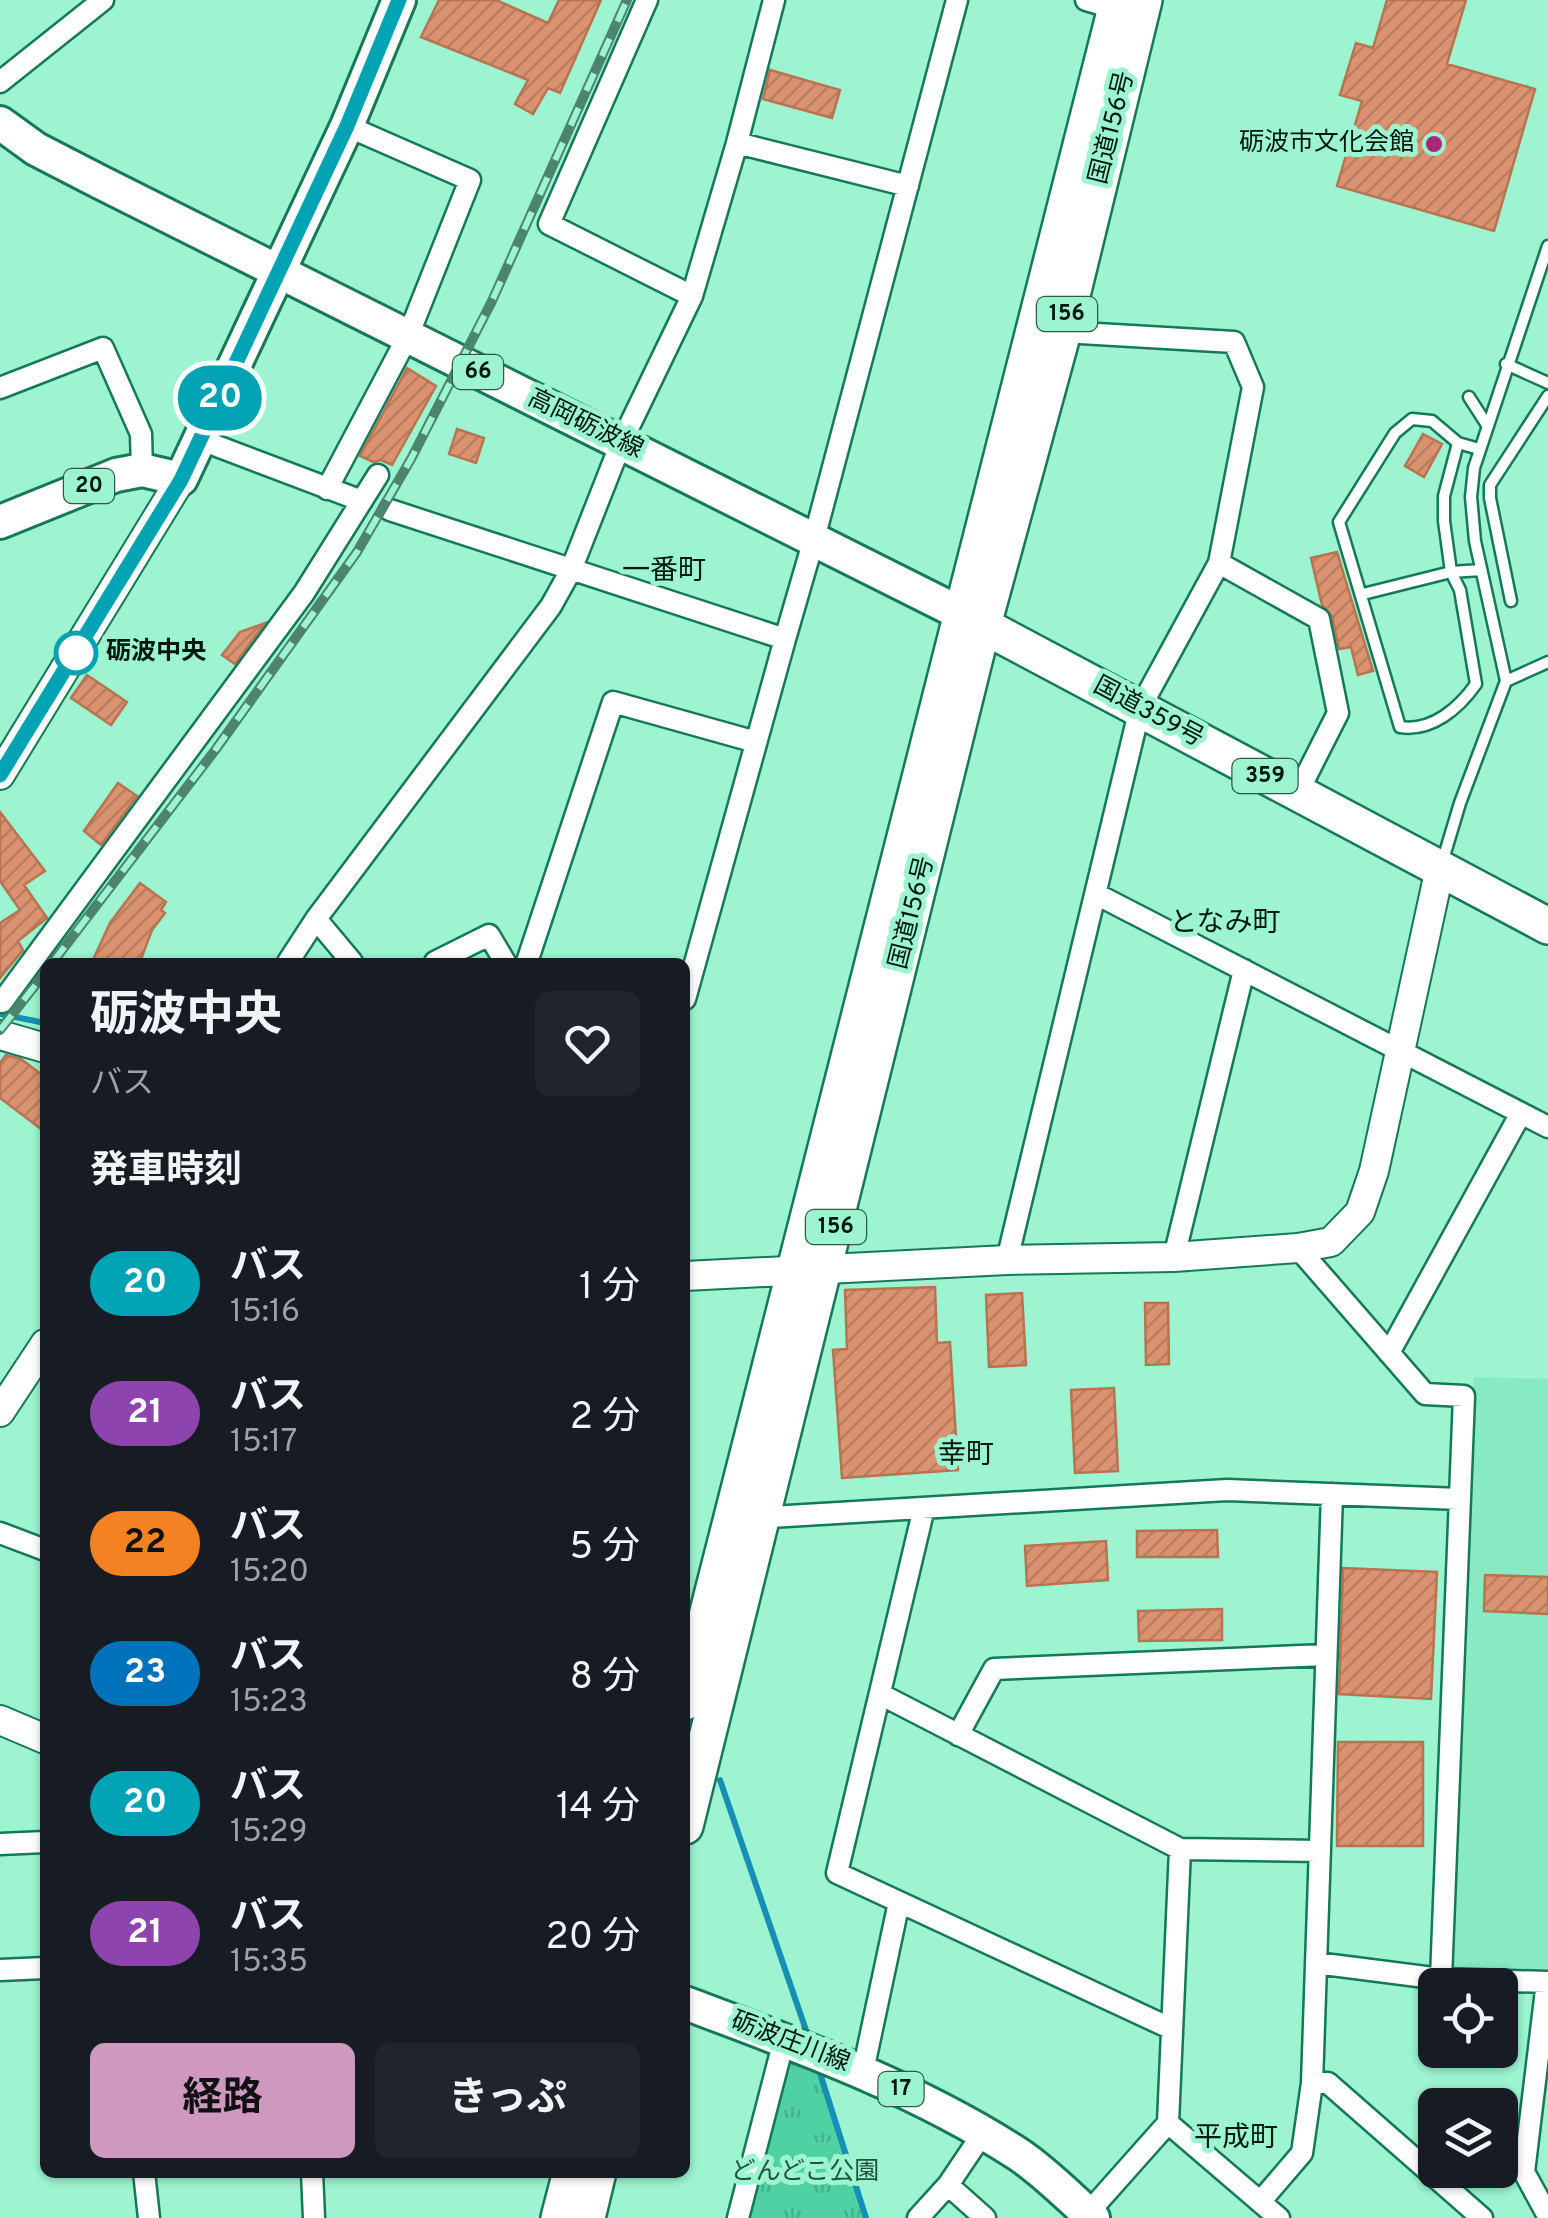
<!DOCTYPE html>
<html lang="ja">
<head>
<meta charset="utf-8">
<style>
	body { margin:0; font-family:Overpass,"Noto Sans JP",sans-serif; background:#20242c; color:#f1f3f6; height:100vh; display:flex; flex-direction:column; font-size:38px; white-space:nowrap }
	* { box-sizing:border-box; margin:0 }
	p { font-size:32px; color:#9ea1a6 }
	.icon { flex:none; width:55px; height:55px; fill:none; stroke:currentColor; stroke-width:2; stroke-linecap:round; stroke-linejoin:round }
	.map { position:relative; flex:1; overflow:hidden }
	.details { position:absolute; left:40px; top:958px; width:650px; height:1220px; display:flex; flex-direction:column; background:#171b24; border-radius:15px; box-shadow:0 2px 8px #0004 }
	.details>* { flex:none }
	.badge { padding:0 20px; border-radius:32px; font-size:35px; line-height:65px }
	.tools { position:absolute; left:1418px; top:1968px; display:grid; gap:20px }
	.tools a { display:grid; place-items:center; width:100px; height:100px; border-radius:15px; background:#171b24; box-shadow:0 2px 8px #0004; font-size:50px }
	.map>.badge { position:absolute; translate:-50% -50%; box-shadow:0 0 0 5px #fff }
	h2 { padding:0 50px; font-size:38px; line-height:90px }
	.round { display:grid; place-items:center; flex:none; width:105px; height:105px; border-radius:15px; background:#20242c }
	.summary { display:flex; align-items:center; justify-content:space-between; height:170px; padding:0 50px }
	h1 { font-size:48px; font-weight:700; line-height:75px }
	.cta { display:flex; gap:20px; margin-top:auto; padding:20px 50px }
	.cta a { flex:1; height:115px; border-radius:15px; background:#cf98be; color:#111; font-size:40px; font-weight:700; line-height:115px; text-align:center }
	.cta a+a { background:#20242c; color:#f1f3f6 }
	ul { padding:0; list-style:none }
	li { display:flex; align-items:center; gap:30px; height:130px; padding:0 50px }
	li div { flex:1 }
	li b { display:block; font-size:38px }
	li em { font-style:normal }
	li .badge { min-width:110px; font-weight:700; text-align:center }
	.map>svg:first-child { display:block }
</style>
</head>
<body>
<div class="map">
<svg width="1548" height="2218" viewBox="0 0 1548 2218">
	<defs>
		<pattern id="park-tufts" width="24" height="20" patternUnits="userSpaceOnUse" patternTransform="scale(2.5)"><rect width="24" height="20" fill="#50d1a3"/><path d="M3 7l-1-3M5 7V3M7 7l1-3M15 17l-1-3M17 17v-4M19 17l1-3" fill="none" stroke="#44b38b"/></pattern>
		<pattern id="building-hatch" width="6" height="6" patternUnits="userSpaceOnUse" patternTransform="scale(2.5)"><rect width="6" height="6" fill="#da9270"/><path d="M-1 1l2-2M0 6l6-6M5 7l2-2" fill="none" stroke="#b97d60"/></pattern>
	</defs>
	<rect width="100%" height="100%" fill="#9cf4d0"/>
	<!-- built -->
	<path fill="#88eac2" d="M1474,1377l74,2v590l-94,-1z"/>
	<!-- park -->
	<path fill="url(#park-tufts)" d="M811,2054l56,164h-120l42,-162z"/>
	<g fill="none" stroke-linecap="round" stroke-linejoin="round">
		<!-- stream -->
		<path stroke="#178eb4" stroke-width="6" d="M0,1014l45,9
			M720,1780l88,256
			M818,2067l48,151"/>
	</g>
	<!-- building -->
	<path fill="url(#building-hatch)" stroke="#b87351" stroke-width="2.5" d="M439,0h57l52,23 11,-23h42l-41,93 -12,-5 -15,26 -18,-10 13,-24 -107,-43z
		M1387,0h79l-19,64 88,25 -41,142 -157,-45 25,-85 -22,-6 16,-52 17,5z
		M770,70l70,20 -8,28 -69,-19z
		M407,368l29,18 -44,79 -11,-5 -8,2 -13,-6z
		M457,429l27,9 -8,25 -27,-9z
		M1423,434l19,10 -18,33 -19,-11z
		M1337,552l36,119 -15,4 -7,-28 -12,2 -7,-33 -10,-11 -11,-47z
		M265,623l-30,41 -13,-9 18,-23z
		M87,675l40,27 -16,23 -40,-27z
		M118,783l19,13 -36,49 -17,-14z
		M0,812l45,59 -21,14 23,33 -29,23 5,9 -23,28v-55l20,-13 -20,-29z
		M140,883l26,19 -5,8 4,3 -13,17 -12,32h-48l18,-39z
		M6,1055l15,4 24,18v55l-45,-34v-35z
		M935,1287l2,56 13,-1 8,128 -116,8 -9,-128 14,-1 -2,-59z
		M1022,1293l4,72 -37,2 -3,-72z
		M1145,1303h23l1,61 -23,1z
		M1114,1388l4,83 -43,2 -4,-83z
		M1217,1530l1,27h-81v-26z
		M1106,1541l2,39 -81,6 -2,-40z
		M1343,1568l94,4 -6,127 -92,-5z
		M1485,1575l63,2v37l-64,-3z
		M1222,1609v31l-83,1 -1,-30z
		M1338,1742h85v104h-86z"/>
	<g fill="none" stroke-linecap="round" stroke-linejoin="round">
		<!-- service casing -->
		<g stroke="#157859" stroke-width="15">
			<path id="service" d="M1506,364l42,19
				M1469,397l18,28
				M1458,443l-14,53v25l7,51 9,18 16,94c-17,24 -44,48 -76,43l-61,-205 56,-89 17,-14 20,2 26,22 21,6
				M1363,594l88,-22 30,-2
				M1511,601l-21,-103v-13l58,-89
				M1506,681l42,-19
				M1442,863l18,-60 46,-122 -31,-140 -4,-44 3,-29 74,-222"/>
		</g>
		<!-- minor casing -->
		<g stroke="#157859" stroke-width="25">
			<path id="minor" d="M647,0l-98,224 143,72
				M1086,0l30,9
				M0,82l103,-82
				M737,143l171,43
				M0,388l103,-40 38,86 1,36
				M201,440l161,61
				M327,489l81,-153 62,-156 -123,-54
				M390,510l395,129 29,-100 143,-539
				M1219,563l100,56 19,94 -41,81
				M1096,894l452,233
				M316,919l36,43
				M288,962l28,-43 235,-313 20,-36 50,-127 71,-147 45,-153 37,-143
				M435,962l54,-27 16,27
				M527,962l86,-260 143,40
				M0,998l2,4 302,-409 74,-118
				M685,999l100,-360
				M1298,1248l127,146 39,2 -23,583
				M1174,1257l70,-287
				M1007,1260l133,-552 79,-145 34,-176 -19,-45 -171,-10
				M1389,1353l132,-240
				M924,1508l-87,365 335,156
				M753,1518l474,-28 233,9
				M0,1533l45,17
				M880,1694l300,155 140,2
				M958,1735l36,-66 332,-14
				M0,1844l45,-2
				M1316,1963l125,16 107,3
				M0,1970l45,-2
				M1547,1982l-23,190 24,44
				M863,2071l36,-169
				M1312,2083h16l154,135
				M1168,2123l111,95
				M144,2172l5,46
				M312,2172l2,46
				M948,2185l37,33
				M1260,2202l42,-49 10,-70 20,-589
				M1088,2213l80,-90 12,-274
				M738,2218l46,-178
				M918,2218l30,-33 35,-52"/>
		</g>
		<!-- tertiary casing -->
		<g stroke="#157859" stroke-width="32">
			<path id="tertiary" d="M0,775l181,-296
				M0,1035l45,13
				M685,1276l322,-16 167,-3 124,-9 33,-6 29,-30 14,-41 66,-303
				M0,1412l45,-68
				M0,1720l45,19"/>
		</g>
		<!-- primary casing -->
		<g stroke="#157859" stroke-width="38">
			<path id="primary" d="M0,123l36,26 64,33 860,431
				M0,522l116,-47 26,-5 39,9 166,-353 52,-126
				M685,2003c115,43 229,84 333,151 27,18 51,43 75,64"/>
		</g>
		<!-- trunk casing -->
		<g stroke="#157859" stroke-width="40">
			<path id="trunk" d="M965,616l583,310
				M685,1702l433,-1702
				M685,1826l298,-1201 80,-293 81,-332
				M559,2218l12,-46
				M587,2218l11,-46"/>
		</g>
		<!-- service -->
		<use href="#service" stroke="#fff" stroke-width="10"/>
		<!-- minor -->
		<use href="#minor" stroke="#fff" stroke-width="20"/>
		<!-- tertiary -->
		<use href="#tertiary" stroke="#fff" stroke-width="28"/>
		<!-- primary -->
		<use href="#primary" stroke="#fff" stroke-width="32"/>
		<!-- trunk -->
		<use href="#trunk" stroke="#fff" stroke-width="35"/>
		<!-- rail casing -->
		<g stroke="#4c846d" stroke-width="10">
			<path id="rail" d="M53,962l163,-213 141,-197 54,-93 81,-158 135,-301
				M0,1030l45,-57"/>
		</g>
		<!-- rail -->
		<use href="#rail" stroke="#9cf4d0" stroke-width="6" stroke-dasharray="19" stroke-linecap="butt"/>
	</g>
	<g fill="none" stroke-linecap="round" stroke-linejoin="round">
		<!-- line casing -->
		<g stroke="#fff" stroke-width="22">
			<path id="line" d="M0,775l181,-295 166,-354 52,-126"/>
		</g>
		<!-- line -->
		<use href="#line" stroke="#00a3b4" stroke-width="15"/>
	</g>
	<!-- markers -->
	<circle fill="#a62879" stroke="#9cf4d0" stroke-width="4" cx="1434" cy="144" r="10"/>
	<circle fill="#fff" stroke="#00a3b4" stroke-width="5" cx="76" cy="653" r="20"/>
	<g text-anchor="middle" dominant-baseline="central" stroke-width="10" stroke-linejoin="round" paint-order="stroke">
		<!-- shield labels -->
		<g fill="#9cf4d0" stroke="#2f5a49" stroke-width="2.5">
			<rect x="1037" y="297" width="60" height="34" rx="8"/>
			<rect x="453" y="355" width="50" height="34" rx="8"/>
			<rect x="64" y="469" width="50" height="34" rx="8"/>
			<rect x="1232.5" y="759" width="65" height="34" rx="8"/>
			<rect x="806" y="1210" width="60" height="34" rx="8"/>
			<rect x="878.5" y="2072" width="45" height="34" rx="8"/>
		</g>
		<g font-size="22" font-weight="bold" fill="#00180f">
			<text x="1067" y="314">156</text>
			<text x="478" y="372">66</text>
			<text x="89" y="486">20</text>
			<text x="1265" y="776">359</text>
			<text x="836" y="1227">156</text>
			<text x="901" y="2089">17</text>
		</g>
		<!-- street labels -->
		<g font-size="25" fill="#00180f" stroke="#9cf4d0">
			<text transform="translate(1113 128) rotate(-76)">国道156号</text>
			<text transform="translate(585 425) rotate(26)">高岡砺波線</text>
			<text transform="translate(1148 713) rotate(28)">国道359号</text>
			<text transform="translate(913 913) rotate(-76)">国道156号</text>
			<text transform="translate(790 2043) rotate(21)">砺波庄川線</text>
		</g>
		<!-- poi labels -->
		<g font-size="25" fill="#00180f" stroke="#9cf4d0" text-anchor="end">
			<text x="1414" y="144">砺波市文化会館</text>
		</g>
		<!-- stop labels -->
		<g font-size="25" font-weight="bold" fill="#00180f" stroke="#9cf4d0" text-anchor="start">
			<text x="106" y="653">砺波中央</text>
		</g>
		<!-- park labels -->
		<g font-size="25" fill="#1d5440" stroke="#9cf4d0">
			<text x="805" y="2173">どんどこ公園</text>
		</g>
		<!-- neighbourhood labels -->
		<g font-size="28" fill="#00180f" stroke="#9cf4d0">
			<text x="664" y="572">一番町</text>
			<text x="1225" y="924">となみ町</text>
			<text x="966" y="1456">幸町</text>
			<text x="1236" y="2139">平成町</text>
		</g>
	</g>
</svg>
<div class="tools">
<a><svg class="icon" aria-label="locate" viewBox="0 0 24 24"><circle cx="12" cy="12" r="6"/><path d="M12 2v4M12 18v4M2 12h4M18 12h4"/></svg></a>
<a><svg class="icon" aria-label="layers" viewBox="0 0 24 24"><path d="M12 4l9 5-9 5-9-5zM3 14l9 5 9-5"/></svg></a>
</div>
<b class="badge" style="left:220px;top:398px;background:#00a3b4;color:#fff">20</b>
<section class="details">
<div class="summary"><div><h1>砺波中央</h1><p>バス</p></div><a class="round"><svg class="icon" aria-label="heart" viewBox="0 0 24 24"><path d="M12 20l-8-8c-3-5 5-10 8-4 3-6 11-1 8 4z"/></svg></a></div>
<h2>発車時刻</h2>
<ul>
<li><span class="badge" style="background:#00a3b4;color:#fff">20</span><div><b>バス</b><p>15:16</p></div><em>1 分</em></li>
<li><span class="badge" style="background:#8e44ad;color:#fff">21</span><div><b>バス</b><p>15:17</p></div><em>2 分</em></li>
<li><span class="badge" style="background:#f58220;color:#111">22</span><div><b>バス</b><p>15:20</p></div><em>5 分</em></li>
<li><span class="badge" style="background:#0072bc;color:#fff">23</span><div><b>バス</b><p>15:23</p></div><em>8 分</em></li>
<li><span class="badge" style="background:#00a3b4;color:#fff">20</span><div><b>バス</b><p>15:29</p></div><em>14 分</em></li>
<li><span class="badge" style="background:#8e44ad;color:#fff">21</span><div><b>バス</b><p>15:35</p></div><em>20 分</em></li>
</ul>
<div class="cta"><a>経路</a><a>きっぷ</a></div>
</section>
</div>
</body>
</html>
